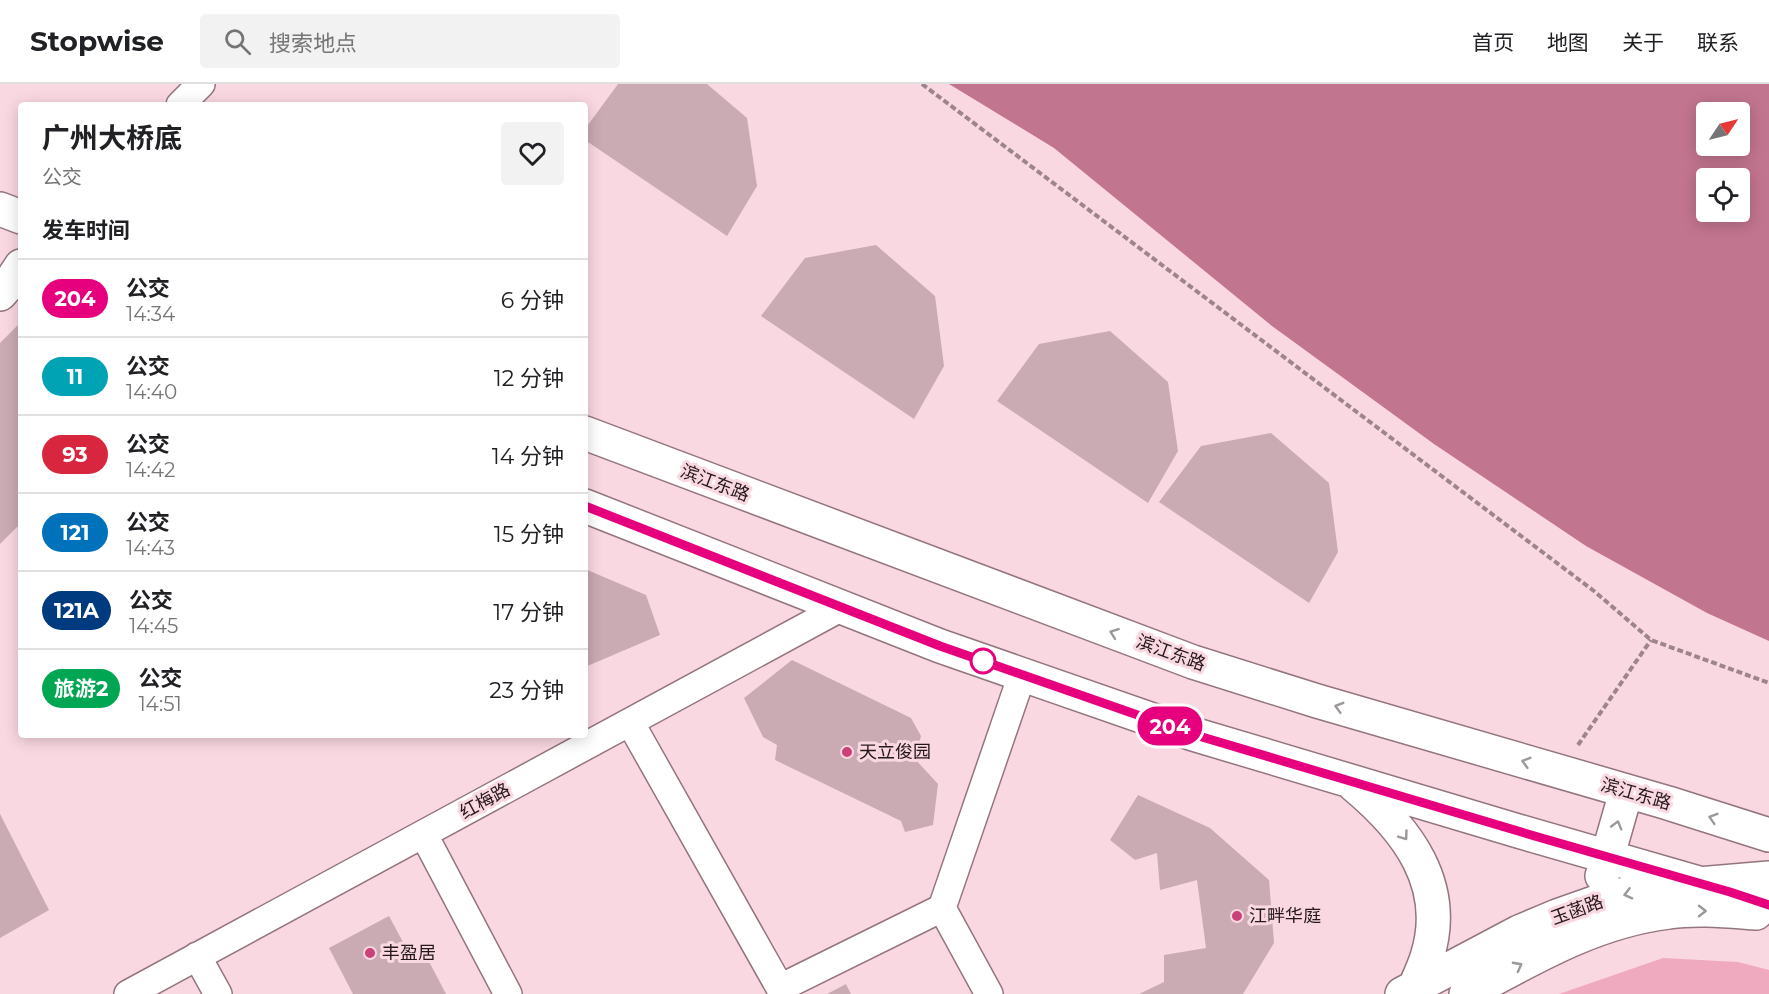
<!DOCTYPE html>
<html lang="zh">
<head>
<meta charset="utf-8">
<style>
	body { margin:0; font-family:Montserrat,"Noto Sans SC",sans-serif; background:#f2f2f2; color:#202124; height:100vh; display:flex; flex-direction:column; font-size:22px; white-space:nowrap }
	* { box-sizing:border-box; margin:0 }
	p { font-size:20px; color:#757577 }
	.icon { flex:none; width:33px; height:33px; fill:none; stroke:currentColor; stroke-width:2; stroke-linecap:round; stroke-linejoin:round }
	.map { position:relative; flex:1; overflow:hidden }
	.sheet { position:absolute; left:18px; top:18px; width:570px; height:636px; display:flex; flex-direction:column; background:#fff; border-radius:6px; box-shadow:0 3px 15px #0003 }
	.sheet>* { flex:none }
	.badge { padding:0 12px; border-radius:20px; font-size:21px; line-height:39px }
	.needle { width:39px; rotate:55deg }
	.fabs { position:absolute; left:1696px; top:18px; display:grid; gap:12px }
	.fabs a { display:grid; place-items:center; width:54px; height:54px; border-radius:6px; background:#fff; box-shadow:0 3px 15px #0003; font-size:30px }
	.map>.badge { position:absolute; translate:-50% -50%; box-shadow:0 0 0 3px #fff }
	h2 { padding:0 24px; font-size:22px; line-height:54px }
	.round { display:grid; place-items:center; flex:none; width:63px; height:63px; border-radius:6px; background:#f2f2f2 }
	.headline { display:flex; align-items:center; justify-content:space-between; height:102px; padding:0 24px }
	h1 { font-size:28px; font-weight:700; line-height:45px }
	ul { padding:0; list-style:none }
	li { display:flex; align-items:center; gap:18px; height:78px; padding:0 24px; border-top:2px solid #e0e0e0 }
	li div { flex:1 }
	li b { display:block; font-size:22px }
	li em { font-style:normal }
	li .badge { min-width:66px; font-weight:700; text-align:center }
	header { display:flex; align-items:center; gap:36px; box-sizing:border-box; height:84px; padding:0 30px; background:#fff; border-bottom:2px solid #e0e0e0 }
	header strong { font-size:28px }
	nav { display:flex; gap:33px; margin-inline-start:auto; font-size:21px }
	.search { width:420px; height:54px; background:#f2f2f2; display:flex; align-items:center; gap:15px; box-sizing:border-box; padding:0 21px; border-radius:6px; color:#757577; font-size:22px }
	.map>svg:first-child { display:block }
</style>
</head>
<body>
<header>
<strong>Stopwise</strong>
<div class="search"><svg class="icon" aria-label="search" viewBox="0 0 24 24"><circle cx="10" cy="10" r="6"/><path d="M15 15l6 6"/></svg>搜索地点</div>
<nav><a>首页</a><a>地图</a><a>关于</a><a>联系</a></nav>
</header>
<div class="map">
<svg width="1769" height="910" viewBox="0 0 1769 910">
	<rect width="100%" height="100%" fill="#fad8e1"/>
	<!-- green -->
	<path fill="#f0aabf" d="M1663,874l75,4 31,8v24h-210z"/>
	<!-- water -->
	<path fill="#c2758e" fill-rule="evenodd" d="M949,0h820v557l-62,-28 -121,-67 -152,-102 -162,-118 -218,-178zM1707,28h33v34h-33zM1707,94h33v34h-33z"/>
	<!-- building -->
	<path fill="#caaab3" d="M618,0h89l40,34 10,68 -30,50 -142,-96v-11z
		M876,161l59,51 9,70 -30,53 -153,-103 44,-58z
		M18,241l3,1v197l-21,21v-201z
		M1110,247l58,51 10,69 -30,52 -151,-102 42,-57z
		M1271,349l58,50 9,69 -29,51 -150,-101 42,-56z
		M585,485l61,26 14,40 -75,32z
		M792,576l119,58 10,18 -6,23 23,25 -5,41 -28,7 -4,-11 -126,-61 2,-15 -14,-8 -19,-39z
		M1138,711l72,33 59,52 5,63 -31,51h-104l25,-12v-27l42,-7 -9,-68 -37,10 -3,-37 -22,7 -25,-20z
		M0,730l49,96 -49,28z
		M389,832l22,41 12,-7 23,44h-93l-24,-46z
		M846,900l5,10h-24z"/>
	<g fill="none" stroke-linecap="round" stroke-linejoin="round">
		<!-- street casing -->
		<g stroke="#93757e" stroke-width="30">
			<path id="street" d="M180,21l21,-21
				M630,638l150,266 162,-80
				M424,751l84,159
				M197,872l21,38
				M128,910l714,-387
				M989,910l-47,-86 80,-233"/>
		</g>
		<!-- secondary casing -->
		<g stroke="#93757e" stroke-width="36">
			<path id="secondary" d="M0,125l21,8
				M0,210l9,-10 12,-18
				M585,349l608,229 124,39 351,102 101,32
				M585,422l355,140 253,88 325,97 212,61 39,14
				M1354,701c53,44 96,100 73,172 -3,10 -8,20 -12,30
				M1602,792l24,-84
				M1402,910l117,-62 38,-16 51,-18 43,-10 118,-10
				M1466,910c65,-35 128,-73 203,-82 28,-4 58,-1 87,1"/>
		</g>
		<!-- path -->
		<path stroke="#9e858c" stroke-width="4" stroke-dasharray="6 3" stroke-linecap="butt" d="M922,0l672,507 57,49 118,43
			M1578,661l73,-105"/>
		<!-- street -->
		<use href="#street" stroke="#fff" stroke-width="27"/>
		<!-- secondary -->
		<use href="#secondary" stroke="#fff" stroke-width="33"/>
	</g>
	<!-- one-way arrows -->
	<defs><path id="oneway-chevron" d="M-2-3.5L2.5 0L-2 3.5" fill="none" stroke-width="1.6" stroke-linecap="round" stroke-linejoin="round" transform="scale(1.5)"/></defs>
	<g stroke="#9c9798">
		<use href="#oneway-chevron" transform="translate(1114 549) rotate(-160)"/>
		<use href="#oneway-chevron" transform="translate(1339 623) rotate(-164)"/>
		<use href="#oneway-chevron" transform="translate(1526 678) rotate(-164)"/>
		<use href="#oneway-chevron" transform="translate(1713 734) rotate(-163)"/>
		<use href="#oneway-chevron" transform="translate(1617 741) rotate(-74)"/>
		<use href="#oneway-chevron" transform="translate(1404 752) rotate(54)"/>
		<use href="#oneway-chevron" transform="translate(1628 810) rotate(166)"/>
		<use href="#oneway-chevron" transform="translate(1702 827)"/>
		<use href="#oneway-chevron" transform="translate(1518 882) rotate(-28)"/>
	</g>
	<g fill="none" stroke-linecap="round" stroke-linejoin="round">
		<!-- line casing -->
		<g stroke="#fff" stroke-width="14">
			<path id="line" d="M585,422l355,140 252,88 346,103 192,55 39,13"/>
		</g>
		<!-- line -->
		<use href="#line" stroke="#e6007e" stroke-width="9"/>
	</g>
	<!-- markers -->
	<circle fill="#fff" stroke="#e6007e" stroke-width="3" cx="983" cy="577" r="12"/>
	<g fill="#cb4078" stroke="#fad8e1" stroke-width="2">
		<circle cx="847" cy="668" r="6"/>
		<circle cx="1237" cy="832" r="6"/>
		<circle cx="370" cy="869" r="6"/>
	</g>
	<g text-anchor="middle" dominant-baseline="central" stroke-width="6" stroke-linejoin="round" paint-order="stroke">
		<!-- street labels -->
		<g font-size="18" fill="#24181b" stroke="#fad8e1">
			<text transform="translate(715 399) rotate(21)">滨江东路</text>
			<text transform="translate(1171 569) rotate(20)">滨江东路</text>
			<text transform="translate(1636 710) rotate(16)">滨江东路</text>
			<text transform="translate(485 717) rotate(-29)">红梅路</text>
			<text transform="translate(1577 826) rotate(-20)">玉菡路</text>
		</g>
		<!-- poi labels -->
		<g font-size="18" fill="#24181b" stroke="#fad8e1" text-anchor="start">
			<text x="859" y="668">天立俊园</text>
			<text x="1249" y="832">江畔华庭</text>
			<text x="382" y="869">丰盈居</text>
		</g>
	</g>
</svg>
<div class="fabs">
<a><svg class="needle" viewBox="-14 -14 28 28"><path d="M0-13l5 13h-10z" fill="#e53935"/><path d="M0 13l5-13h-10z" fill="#757577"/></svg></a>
<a><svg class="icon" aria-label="locate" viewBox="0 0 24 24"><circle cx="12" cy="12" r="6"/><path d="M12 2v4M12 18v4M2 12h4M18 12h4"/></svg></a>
</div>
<b class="badge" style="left:1170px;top:642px;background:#e6007e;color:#fff">204</b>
<section class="sheet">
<div class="headline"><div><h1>广州大桥底</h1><p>公交</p></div><a class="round"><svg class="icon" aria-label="heart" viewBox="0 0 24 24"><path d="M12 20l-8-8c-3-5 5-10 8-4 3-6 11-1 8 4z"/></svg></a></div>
<h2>发车时间</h2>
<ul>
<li><span class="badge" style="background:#e6007e;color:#fff">204</span><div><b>公交</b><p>14:34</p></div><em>6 分钟</em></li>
<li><span class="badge" style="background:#00a3b4;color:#fff">11</span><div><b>公交</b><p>14:40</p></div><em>12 分钟</em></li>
<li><span class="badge" style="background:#d7263d;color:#fff">93</span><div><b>公交</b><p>14:42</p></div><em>14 分钟</em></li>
<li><span class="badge" style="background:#0072bc;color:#fff">121</span><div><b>公交</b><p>14:43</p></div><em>15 分钟</em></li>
<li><span class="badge" style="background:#003b80;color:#fff">121A</span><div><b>公交</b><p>14:45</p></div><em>17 分钟</em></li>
<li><span class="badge" style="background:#00a651;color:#fff">旅游2</span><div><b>公交</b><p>14:51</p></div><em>23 分钟</em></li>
</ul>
</section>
</div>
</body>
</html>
